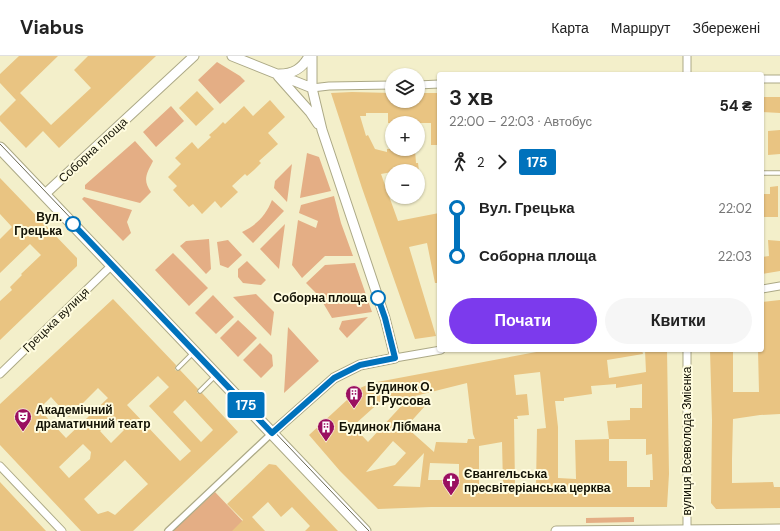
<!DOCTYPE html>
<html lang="uk">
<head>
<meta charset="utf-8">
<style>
	body { margin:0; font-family:"DM Sans",sans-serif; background:#f6f6f6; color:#222; height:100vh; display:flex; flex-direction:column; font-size:15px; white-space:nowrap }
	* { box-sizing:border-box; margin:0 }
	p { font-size:13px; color:#767676 }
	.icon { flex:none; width:22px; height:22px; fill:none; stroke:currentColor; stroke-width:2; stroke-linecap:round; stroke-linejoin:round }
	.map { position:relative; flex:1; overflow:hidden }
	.sheet { position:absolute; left:437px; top:16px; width:327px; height:280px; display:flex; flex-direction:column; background:#fff; border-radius:4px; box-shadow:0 1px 3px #0004 }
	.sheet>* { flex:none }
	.badge { padding:0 8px; border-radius:3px; font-size:14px; line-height:26px }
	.fabs { position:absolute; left:385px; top:12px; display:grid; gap:8px }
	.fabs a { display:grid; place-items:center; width:40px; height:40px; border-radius:50%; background:#fff; box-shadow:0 1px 3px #0004; font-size:20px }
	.map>.badge { position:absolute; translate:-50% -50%; box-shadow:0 0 0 2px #fff }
	.legs { display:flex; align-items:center; gap:6px; height:44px; padding:0 12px; font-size:13px }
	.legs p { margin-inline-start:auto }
	.overview { display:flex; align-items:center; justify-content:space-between; height:68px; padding:0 12px }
	h1 { font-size:22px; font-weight:600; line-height:30px }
	.primary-button { display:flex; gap:8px; margin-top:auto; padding:8px 12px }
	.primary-button a { flex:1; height:46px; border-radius:24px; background:#7c3aed; color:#fff; font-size:16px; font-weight:600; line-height:46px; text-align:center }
	.primary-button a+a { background:#f6f6f6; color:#222 }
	ul { padding:0 12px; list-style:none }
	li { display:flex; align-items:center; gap:14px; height:48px; font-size:15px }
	li i { display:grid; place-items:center; width:6px; height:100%; margin:0 5px; background:currentColor }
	li i::after { content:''; width:10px; height:10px; margin:-5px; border:3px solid; border-radius:50%; background:#fff }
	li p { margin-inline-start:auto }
	li:first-child i { background:linear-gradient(#0000 50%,currentColor 0) }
	li:last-child i { background:linear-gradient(currentColor 50%,#0000 0) }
	header { display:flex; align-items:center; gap:24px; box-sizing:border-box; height:56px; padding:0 20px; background:#fff; border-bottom:1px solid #e0e0e0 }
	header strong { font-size:19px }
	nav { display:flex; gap:22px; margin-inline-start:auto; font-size:14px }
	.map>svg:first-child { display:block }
</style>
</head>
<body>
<header>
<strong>Viabus</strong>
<nav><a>Карта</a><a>Маршрут</a><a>Збережені</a></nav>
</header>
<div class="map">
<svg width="780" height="475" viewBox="0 0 780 475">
	<rect width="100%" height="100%" fill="#f3efca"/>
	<!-- green -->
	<path fill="#e4ae85" d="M217,6l23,14 5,5 -25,23 -22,-24z
		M171,50l13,15 -28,26 -13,-15z
		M135,85l18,20c-6,12 -11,19 -2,31l-11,11 -55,-14v-4z
		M307,97l12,4 12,34 -31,7z
		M292,108l-5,38 -13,-14 1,-7z
		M334,140l7,27 12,33h-28l-23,22 -10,-13 6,-45 18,8 2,-7 -19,-8 2,-8z
		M84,141l48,13 -5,12 4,11 -8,8 -41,-42z
		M272,144l12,11 -31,32 -11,-11c15,-7 24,-17 30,-32z
		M285,168l-6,45 -19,-20z
		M209,183l2,30 -5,5 -26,-28 6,-5z
		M228,184l14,15 -14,13 -8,-3 -3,-23z
		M173,197l35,35 -19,18 -34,-36z
		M247,205l19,19 -5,5 -18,-2 -5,-6v-8z
		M355,207l17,49 -40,6 -13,-22 -13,-13 19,-18z
		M256,238l18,18 -3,24 -38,-39z
		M213,239l21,22 -18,17 -21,-21z
		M368,261l-21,21 -8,-9 3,-8z
		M238,264l19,18 -19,19 -18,-19z
		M288,271l31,34 -35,32z
		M260,287l12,12 1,11 -12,12 -18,-18z
		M215,436l37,39h-79z
		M634,461v5l-48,1v-5z"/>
	<!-- building -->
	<path fill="#e9c482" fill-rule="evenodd" d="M19,0h39l-38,37 31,32 40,-37 -17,-18 14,-14h68l-97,92 -16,-17 -17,17 -26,-27v-5l16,-16 -16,-17v-9z
		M197,35l17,18 -18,17 -17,-18z
		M352,36l40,1v8h26v-8h21v52h-8v-22h-43v-10h-22v3h-6l6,20 2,-1 7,14 12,3v-3h11v1h17l1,13h2l1,8h-10v-1l-17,1v1l-11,2 17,47 41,-8v70h-4l-8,-40 -18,4 27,89 -21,3 -53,-151 -31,-95z
		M762,41h18v16l-18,-1z
		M270,44l15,17 -17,16 10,11 -19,17 2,2 -7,7 -7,6 -2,-2 -13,12 6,6 -17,16 -6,-7 -13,13 -9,-10 -4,3 -16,-17 4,-4 -9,-9 13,-13 -6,-6 17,-16 6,7 13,-12 -2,-2 7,-6 7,-7 2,2 19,-18 9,10z
		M780,74v24l-12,1v-24z
		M0,122l77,80v8l-77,74v-39l12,-11 -2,-3 12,-12 -1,-1 20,-19 -11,-11 -30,29v-34l12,-12 -12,-13z
		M778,130v31h-16v-23h8v-7z
		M768,184l12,1v30l-18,3v-17l7,-1z
		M113,243l63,66 -1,5 3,1 2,-1 18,19 -1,4h5l36,39 -105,99h-52l-81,-86v-41zM158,320l11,11 -20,19 42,45 -11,10 -53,-56zM98,332l10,10 -42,40 -27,-29 12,-12 18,20zM185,344l28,30 -12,12 -28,-30zM113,363l11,11 -13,13 -11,-12zM83,388l8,8 -1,7 -21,19 -10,-11zM125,404l23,24 -33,31 -7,-4 -10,3 -14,-15z
		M780,244v114l-20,1 -27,4 -1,40v24l41,-1 1,5h6v21l-64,1 -5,-6 1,-83 -2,-70h23v42h26l-1,-42h4v-48z
		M547,294h95l1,4 -36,6 2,18 37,-6 -1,-22h22l2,124 -2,33h-236l-53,2 -38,-38 -31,-36 51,-47 12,-5zM540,316l6,56 -9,1 -1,56h-21l-1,-66h4l-1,-3 12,-1 -2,-21 -11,1 -2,-20zM467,327l6,51 2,5h-7l-1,4 -31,-1 -2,10 -28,-25 19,-21 -10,-10zM616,328v4l26,-4v24h-12v12l-23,1 2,18 -34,1 1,39 -18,-1v-51l-3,-26h9v-3l28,-4 -1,-8zM382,344l4,3 19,-1 -37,40 -15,-16zM609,383h37v16l6,-1 1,26h-3v7h-23v-26h-18zM393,385l13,12 -11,12 -29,7zM502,386l1,43h-24v-39zM424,397l-4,34 -27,-1zM430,407l29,1v16h-31z
		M269,408l7,1 62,66h-33l5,-5 -18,-19 -11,10 -13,-15 -16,15 13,14h-33l11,-11 -16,-16z
		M0,426l13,14 33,35h-46z"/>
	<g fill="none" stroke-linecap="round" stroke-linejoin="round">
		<!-- service casing -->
		<g stroke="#aca986" stroke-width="5.5">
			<path id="service" d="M762,117h18
				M178,312l15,-15
				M200,335l16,-16"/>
		</g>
		<!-- pedestrian casing -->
		<g stroke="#aca986" stroke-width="8">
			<path id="pedestrian" d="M168,475l104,-98"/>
		</g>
		<!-- minor casing -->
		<g stroke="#aca986" stroke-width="9">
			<path id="minor" d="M687,18v-18
				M762,23h18
				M418,29l21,-1
				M312,32l17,-2 63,-1
				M762,233l18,-3
				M687,294v181
				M395,302l46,-8
				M0,318l112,-109
				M0,410l62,65"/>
		</g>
		<!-- tertiary casing -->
		<g stroke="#aca986" stroke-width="11">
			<path id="tertiary" d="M232,0l80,32
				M279,18c14,0 23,-5 30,-18
				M278,20l32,36 8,12
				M45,138l149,-138
				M272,377l62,-55 26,-13 35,-7 -10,-40 -63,-188 -10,-42v-32
				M556,475l224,-2"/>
		</g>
		<!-- secondary casing -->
		<g stroke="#aca986" stroke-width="13">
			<path id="secondary" d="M0,92l365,383"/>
		</g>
		<!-- service -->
		<use href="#service" stroke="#fff" stroke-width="3.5"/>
		<!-- pedestrian -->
		<use href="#pedestrian" stroke="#fff" stroke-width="5.5"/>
		<!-- minor -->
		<use href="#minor" stroke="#fff" stroke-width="7"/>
		<!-- tertiary -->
		<use href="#tertiary" stroke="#fff" stroke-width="9"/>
		<!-- secondary -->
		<use href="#secondary" stroke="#fff" stroke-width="11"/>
		<!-- tram -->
		<path stroke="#67654f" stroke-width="1" d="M0,88l369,387"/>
	</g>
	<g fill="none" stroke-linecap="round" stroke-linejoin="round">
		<!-- line-1 casing -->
		<g stroke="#fff" stroke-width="9">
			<path id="line-1" d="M73,168l199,209 62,-55 26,-13 35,-7 -10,-40 -7,-20"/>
		</g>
		<!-- line-1 -->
		<use href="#line-1" stroke="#0072bc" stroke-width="6"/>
	</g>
	<!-- icons -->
	<defs>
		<g id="building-pin" transform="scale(0.9)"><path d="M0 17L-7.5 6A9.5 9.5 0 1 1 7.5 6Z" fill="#9a0f60" stroke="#fffcdf"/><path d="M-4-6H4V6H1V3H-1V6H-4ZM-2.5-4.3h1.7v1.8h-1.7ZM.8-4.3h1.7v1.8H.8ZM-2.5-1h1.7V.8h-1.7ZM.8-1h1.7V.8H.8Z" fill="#fff"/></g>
		<g id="theatre-pin" transform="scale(0.9)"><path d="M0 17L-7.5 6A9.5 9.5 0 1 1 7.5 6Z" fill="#9a0f60" stroke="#fffcdf"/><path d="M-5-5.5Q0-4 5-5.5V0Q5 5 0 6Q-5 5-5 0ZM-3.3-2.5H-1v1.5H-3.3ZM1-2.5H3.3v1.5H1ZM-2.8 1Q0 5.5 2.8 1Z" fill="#fff"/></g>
		<g id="church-pin" transform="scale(0.9)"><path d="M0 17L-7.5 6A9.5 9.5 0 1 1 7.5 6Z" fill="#9a0f60" stroke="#fffcdf"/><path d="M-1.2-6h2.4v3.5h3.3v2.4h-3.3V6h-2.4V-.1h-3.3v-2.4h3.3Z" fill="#fff"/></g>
	</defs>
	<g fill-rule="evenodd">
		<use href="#building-pin" x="354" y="338"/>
		<use href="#theatre-pin" x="23" y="361"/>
		<use href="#building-pin" x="326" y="371"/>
		<use href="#church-pin" x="451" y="425"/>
	</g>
	<!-- markers -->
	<g fill="#fff" stroke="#0072bc" stroke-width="2">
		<circle cx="73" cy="168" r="7"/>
		<circle cx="378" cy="242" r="7"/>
	</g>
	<g text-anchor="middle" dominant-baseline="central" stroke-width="4" stroke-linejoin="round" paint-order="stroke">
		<!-- street labels -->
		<g font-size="12" fill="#131205" stroke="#fffcdf">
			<text transform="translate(93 94) rotate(-43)">Соборна площа</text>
			<text transform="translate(56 264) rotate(-44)">Грецька вулиця</text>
			<text transform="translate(687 385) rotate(-90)">вулиця Всеволода Змієнка</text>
		</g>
		<!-- stop labels -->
		<g font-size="12" font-weight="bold" fill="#131205" stroke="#fffcdf" text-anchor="end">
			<text x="62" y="161">Вул.<tspan x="62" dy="14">Грецька</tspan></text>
			<text x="367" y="242">Соборна площа</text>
		</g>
		<!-- poi labels -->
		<g font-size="12" font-weight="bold" fill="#131205" stroke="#fffcdf" text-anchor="start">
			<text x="367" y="331">Будинок О.<tspan x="367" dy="14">П. Руссова</tspan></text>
			<text x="36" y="354">Академічний<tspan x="36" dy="14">драматичний театр</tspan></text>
			<text x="339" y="371">Будинок Лібмана</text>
			<text x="464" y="418">Євангельська<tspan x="464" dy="14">пресвітеріанська церква</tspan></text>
		</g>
	</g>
</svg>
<div class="fabs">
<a><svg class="icon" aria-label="layers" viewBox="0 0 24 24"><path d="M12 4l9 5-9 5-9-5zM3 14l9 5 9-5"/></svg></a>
<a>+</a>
<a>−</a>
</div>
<b class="badge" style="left:246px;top:349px;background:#0072bc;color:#fff">175</b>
<section class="sheet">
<div class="overview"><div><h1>3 хв</h1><p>22:00 – 22:03 · Автобус</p></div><b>54 ₴</b></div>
<div class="legs"><svg class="icon" aria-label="walk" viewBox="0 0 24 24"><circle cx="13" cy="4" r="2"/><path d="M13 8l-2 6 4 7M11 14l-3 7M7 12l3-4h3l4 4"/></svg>2<svg class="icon" aria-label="forward" viewBox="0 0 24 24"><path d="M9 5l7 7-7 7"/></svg><b class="badge" style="background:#0072bc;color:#fff">175</b></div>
<ul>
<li><i style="color:#0072bc"></i><b>Вул. Грецька</b><p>22:02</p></li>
<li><i style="color:#0072bc"></i><b>Соборна площа</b><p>22:03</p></li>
</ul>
<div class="primary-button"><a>Почати</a><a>Квитки</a></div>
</section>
</div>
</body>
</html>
